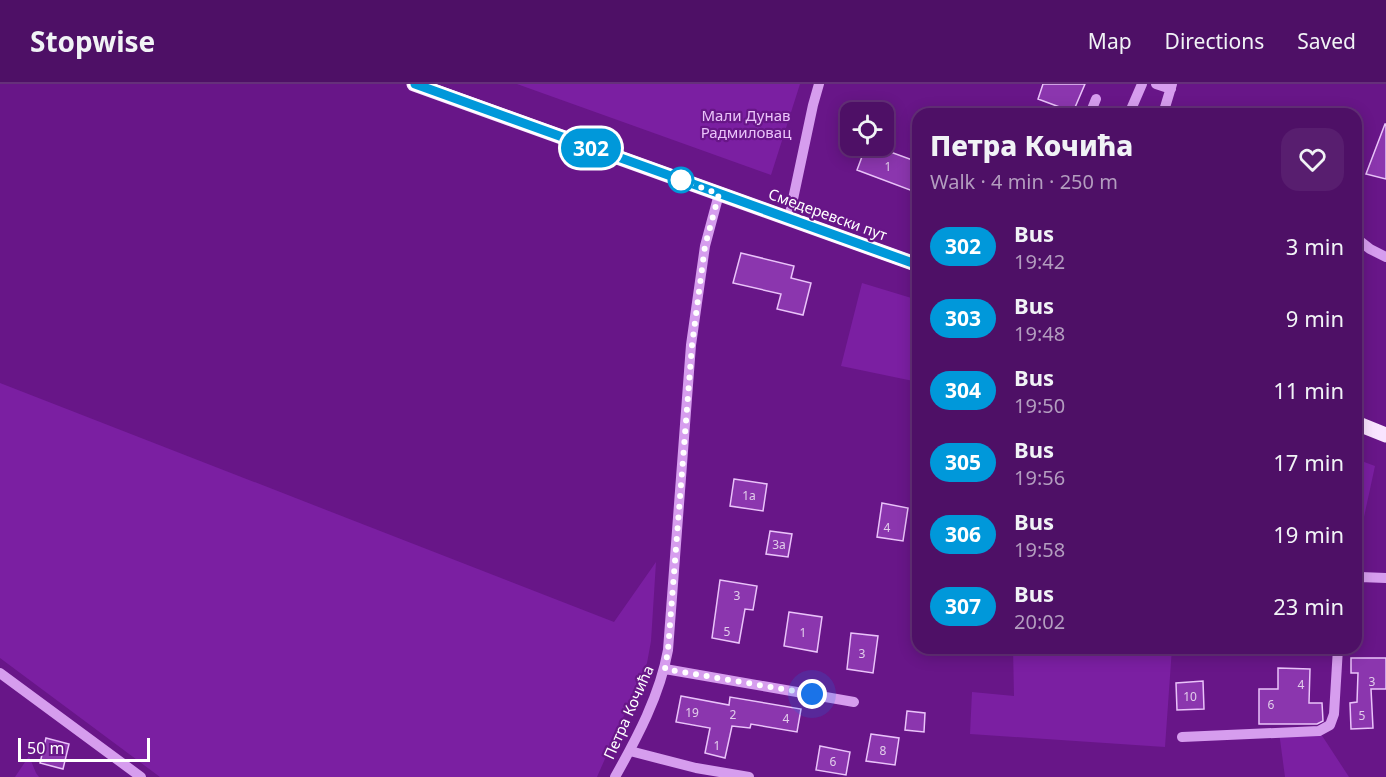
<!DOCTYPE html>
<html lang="en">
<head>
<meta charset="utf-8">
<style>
	body { margin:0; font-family:"Noto Sans",sans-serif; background:#581e6f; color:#f1f3f6; height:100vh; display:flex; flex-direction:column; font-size:22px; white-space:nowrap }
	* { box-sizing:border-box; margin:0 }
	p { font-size:20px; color:#b39dbf }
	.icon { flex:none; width:33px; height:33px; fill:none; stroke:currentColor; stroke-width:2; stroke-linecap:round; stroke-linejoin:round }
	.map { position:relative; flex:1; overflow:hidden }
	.side { position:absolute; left:912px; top:24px; width:450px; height:546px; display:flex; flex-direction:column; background:#4e1066; border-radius:18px; box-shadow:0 3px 15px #0003,0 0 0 2px #65307a }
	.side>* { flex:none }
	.badge { padding:0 12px; border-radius:20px; font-size:21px; line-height:39px }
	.buttons { position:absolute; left:840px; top:18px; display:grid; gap:12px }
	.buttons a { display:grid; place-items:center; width:54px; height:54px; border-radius:12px; background:#4e1066; box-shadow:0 3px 15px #0003,0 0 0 2px #65307a; font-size:30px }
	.scale { position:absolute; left:18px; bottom:15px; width:132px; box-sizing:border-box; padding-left:6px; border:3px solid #fff; border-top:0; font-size:16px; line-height:21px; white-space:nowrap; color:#fff; -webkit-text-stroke:4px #681688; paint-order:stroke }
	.you { position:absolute; width:30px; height:30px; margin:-15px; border:4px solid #fff; border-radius:50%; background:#1a73e8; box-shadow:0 0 0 9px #1a73e833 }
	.map>.badge { position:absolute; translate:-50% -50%; box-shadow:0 0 0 3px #fff }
	.round { display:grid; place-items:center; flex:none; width:63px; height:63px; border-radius:18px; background:#581e6f }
	.headline { display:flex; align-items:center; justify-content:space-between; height:102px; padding:0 18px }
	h1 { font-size:28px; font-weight:800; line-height:45px }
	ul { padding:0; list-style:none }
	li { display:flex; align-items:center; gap:18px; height:72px; padding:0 18px }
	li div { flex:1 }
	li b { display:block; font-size:22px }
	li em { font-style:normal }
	li .badge { min-width:66px; font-weight:700; text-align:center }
	header { display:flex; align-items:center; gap:36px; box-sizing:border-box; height:84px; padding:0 30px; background:#4e1066; border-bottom:2px solid #65307a }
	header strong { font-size:28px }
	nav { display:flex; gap:33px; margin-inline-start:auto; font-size:21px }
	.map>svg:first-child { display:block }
</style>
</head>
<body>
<header>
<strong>Stopwise</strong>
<nav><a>Map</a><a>Directions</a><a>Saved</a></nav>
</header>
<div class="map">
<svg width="1386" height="693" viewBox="0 0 1386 693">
	<rect width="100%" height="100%" fill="#681688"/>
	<!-- green -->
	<path fill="#7b1fa2" d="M517,0h283l-29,91z
		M862,199l56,17v82l-77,-16z
		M0,299l614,239 42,-60 -5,79 -4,22 -50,114h-437l-160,-119z
		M1356,375l19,7 -19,88z
		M1013,564h159l-7,99 -195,-13 2,-42 42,4z
		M1319,647l30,46h-64l-6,-45z
		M29,672l7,17 3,4h-24z"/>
	<!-- building -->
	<path fill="#8b36ae" stroke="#eac3fa" stroke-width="1.5" d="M1043,0h42l-12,28 -35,-13z
		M1385,40h1v55l-20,-5z
		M866,62h8l44,16v31l-61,-23z
		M741,169l53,13 -3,12 20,5 -8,32 -26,-6 4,-15 -48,-11z
		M734,395l33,5 -4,27 -33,-5z
		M882,419l26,5 -5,33 -26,-4z
		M770,447l22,3 -4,23 -22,-3z
		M720,496l37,6 -4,24 -8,-1 -6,34 -27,-5z
		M789,528l33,5 -5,35 -33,-6z
		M851,549l27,3 -5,37 -26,-4z
		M1351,574h35v31h-15l2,39 -22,1 -1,-26 7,-1 1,-29h-7z
		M1278,584l32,1 -1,34h13l1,18 -6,3h-58v-35h19z
		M1203,597l1,28 -27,1 -1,-27z
		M681,612l48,9 1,-8 71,12 -4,23 -46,-8 -1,4 -18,-2 -7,32 -20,-5 5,-25 -34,-6z
		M907,627l18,2 -1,19 -19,-2z
		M871,650l28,4 -4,27 -29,-4z
		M46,654l23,6 -6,25 -23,-6z
		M820,662l30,6 -4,23 -30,-5z"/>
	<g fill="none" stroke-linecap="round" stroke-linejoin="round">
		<!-- minor -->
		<path stroke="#d69dee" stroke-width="10" d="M1156,0l15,5
			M1090,30l6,-15
			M1129,30l13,-30
			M1163,30l9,-30
			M789,134l24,-113 6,-21
			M1356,154l14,11 16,8
			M1356,495l4,-2 26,1
			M665,585l189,33
			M0,589l141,104
			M1182,653l137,-6 11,-6 4,-11 4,-66
			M630,667l66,17 53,9
			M615,693c22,-39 45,-82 53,-127l23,-305 14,-99 14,-52"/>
		<!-- major -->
		<path stroke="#f9e4ff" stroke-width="15" d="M414,0l504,181
			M1356,339l30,12"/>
	</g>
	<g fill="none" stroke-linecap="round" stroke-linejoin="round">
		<!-- line casing -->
		<g stroke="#fff" stroke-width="14">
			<path id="line" d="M415,0l503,181"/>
		</g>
		<!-- line -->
		<use href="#line" stroke="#0098da" stroke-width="9"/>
		<!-- walk -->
		<path stroke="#fff" stroke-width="6" stroke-dasharray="0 10.8" d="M681,96l38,14 -14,52 -13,99 -24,305 -3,19 147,25"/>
	</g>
	<!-- markers -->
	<circle fill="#fff" stroke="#0098da" stroke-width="3" cx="681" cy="96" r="12"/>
	<g text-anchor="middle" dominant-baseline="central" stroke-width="4.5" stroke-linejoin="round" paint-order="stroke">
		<!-- number labels -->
		<g font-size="12" fill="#e2cdeb">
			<text x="888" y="82">1</text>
			<text x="749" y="411">1a</text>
			<text x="887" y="443">4</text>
			<text x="779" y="460">3a</text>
			<text x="737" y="511">3</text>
			<text x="727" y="547">5</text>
			<text x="803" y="548">1</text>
			<text x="862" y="569">3</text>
			<text x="1372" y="597">3</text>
			<text x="1301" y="600">4</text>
			<text x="1190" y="612">10</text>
			<text x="1271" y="620">6</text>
			<text x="692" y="628">19</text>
			<text x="733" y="630">2</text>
			<text x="1362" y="631">5</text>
			<text x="786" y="634">4</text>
			<text x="717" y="661">1</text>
			<text x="883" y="666">8</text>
			<text x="833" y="677">6</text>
		</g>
		<!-- park labels -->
		<g font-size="15" fill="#eac3fa" stroke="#681688">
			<text x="746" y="31">Мали Дунав<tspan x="746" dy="17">Радмиловац</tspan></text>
		</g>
		<!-- street labels -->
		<g font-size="15" fill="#fff" stroke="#681688">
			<text transform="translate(828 130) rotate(20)">Смедеревски пут</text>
			<text transform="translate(628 628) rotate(-66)">Петра Кочића</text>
		</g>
	</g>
</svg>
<div class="buttons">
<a><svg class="icon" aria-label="locate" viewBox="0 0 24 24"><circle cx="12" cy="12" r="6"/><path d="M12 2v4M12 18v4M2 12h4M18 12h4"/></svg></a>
</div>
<div class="scale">50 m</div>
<div class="you" style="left:812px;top:610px"></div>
<b class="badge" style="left:591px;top:64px;background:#0098da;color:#fff">302</b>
<section class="side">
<div class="headline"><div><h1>Петра Кочића</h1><p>Walk · 4 min · 250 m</p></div><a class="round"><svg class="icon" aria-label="heart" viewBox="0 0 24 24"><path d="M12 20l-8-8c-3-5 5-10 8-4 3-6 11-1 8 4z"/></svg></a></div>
<ul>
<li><span class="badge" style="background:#0098da;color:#fff">302</span><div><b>Bus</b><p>19:42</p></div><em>3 min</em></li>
<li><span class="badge" style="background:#0098da;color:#fff">303</span><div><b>Bus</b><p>19:48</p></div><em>9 min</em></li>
<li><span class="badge" style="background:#0098da;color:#fff">304</span><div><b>Bus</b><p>19:50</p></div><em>11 min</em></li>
<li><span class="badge" style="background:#0098da;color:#fff">305</span><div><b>Bus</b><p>19:56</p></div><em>17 min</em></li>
<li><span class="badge" style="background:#0098da;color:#fff">306</span><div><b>Bus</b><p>19:58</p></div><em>19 min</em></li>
<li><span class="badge" style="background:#0098da;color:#fff">307</span><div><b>Bus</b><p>20:02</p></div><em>23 min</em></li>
</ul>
</section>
</div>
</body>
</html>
